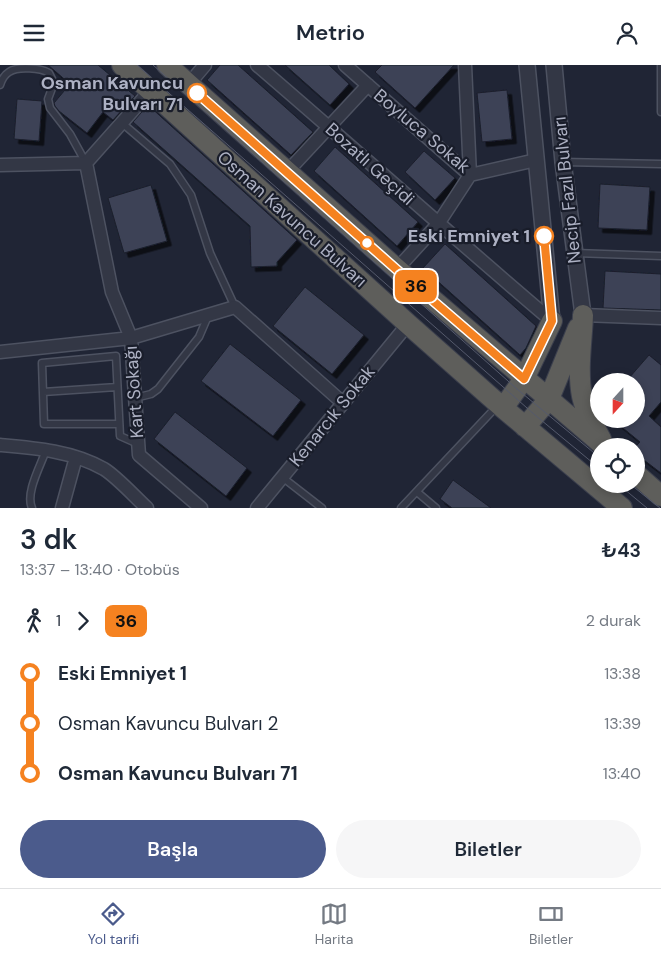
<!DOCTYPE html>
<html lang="tr">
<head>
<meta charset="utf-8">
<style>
	body { margin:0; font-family:"DM Sans",sans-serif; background:#f6f6f7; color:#1f2937; height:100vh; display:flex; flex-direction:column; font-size:19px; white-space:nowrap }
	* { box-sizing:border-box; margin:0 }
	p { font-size:16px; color:#747a83 }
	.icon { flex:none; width:28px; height:28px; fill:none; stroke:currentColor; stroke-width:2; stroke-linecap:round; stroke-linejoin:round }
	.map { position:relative; height:443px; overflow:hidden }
	.sheet { display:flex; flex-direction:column; background:#fff; flex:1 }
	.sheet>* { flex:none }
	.badge { padding:0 10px; border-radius:8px; font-size:18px; line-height:32px }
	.needle { width:32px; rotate:201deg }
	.buttons { position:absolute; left:590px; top:308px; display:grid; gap:10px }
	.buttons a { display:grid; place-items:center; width:55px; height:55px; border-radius:50%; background:#fff; box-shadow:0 2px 8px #0003; font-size:25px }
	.map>.badge { position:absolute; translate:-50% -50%; box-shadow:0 0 0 2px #fff }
	.legs { display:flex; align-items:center; gap:8px; height:55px; padding:0 20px; font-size:16px }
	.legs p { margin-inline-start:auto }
	.overview { display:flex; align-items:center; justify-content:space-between; height:85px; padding:0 20px }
	h1 { font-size:28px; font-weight:600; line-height:38px }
	.cta { display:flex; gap:10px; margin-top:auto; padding:10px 20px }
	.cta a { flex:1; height:58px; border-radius:30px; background:#4b5b8c; color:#fff; font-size:20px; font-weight:600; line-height:58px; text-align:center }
	.cta a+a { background:#f6f6f7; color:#1f2937 }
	ul { padding:0 20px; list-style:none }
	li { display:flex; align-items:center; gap:18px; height:50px; font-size:19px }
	li i { display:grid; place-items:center; width:8px; height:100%; margin:0 6px; background:currentColor }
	li i::after { content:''; width:12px; height:12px; margin:-6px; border:4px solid; border-radius:50%; background:#fff }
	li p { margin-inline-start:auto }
	li:first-child i { background:linear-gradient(#0000 50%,currentColor 0) }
	li:last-child i { background:linear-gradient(currentColor 50%,#0000 0) }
	header { display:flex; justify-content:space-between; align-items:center; height:65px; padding:0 20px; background:#fff; font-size:22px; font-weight:600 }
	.dock { display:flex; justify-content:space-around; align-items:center; height:70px; border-top:1px solid #e0e1e3; background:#fff; font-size:14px; color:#747a83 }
	.dock a { display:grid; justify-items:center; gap:2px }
	.dock .current { color:#4b5b8c }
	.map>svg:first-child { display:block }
</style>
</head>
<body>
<header><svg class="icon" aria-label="menu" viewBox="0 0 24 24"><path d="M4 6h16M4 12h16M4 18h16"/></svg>Metrio<svg class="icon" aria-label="person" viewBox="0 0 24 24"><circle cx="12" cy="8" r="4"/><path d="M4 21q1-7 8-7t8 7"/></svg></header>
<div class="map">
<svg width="661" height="443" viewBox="0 0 661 443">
	<defs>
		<filter id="shadow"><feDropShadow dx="4.5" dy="4.5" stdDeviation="0" flood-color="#0009"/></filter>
	</defs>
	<rect width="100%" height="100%" fill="#202535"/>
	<!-- building -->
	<path fill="#3c4256" stroke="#1b1f2c" filter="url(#shadow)" d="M48,0h50l37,31 -22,24 -10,-8 -16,21 -28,-22 -4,-5 -1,-3 16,-19z
		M220,0h18l75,67 -22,23 -84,-75z
		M285,0h44l20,19 -19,21z
		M382,0h72l-39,43 -40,-36z
		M507,25l5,49 -30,3 -5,-49z
		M17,34l25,2 -3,40 -25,-2z
		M148,40l149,135 -20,22v4l-26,1 -1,-41 -117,-104z
		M335,82l83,75 -21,24 -83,-75z
		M424,86l31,27 -20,22 -30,-28z
		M600,119l50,3 -3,43 -49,-2z
		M151,120l16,56 -43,12 -16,-55z
		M445,179l91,82 -10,22 -6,7 -97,-87z
		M605,206l56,3v36l-58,-2z
		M305,222l59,48 -32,39 -59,-48z
		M230,279l71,56 -28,36 -72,-55z
		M649,290l12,10v37l-12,14 12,11v46l-25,-19v-8l4,-4 -28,-23h24v-38h-3l-4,-3z
		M175,347l72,56 -21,28 -72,-57z
		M453,415l38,28h-39l-12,-9z"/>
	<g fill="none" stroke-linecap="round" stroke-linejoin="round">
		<!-- service casing -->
		<g stroke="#4d5261" stroke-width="9">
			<path id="service" d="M661,0v47
				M0,20c2,-6 4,-10 9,-13 9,-6 32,-4 40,1l5,10 -6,16 2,9 20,26 16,29
				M122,58l48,41 21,31 19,58 25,54
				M563,97l98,2
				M575,188l86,3
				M43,327l74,-5
				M135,333l16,-4 7,-5 41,-52 9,-21
				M119,359h-75l-2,-61 74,-7 4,80 18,8
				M282,412l40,31
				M417,427l19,16
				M32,443c-7,-15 9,-43 14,-58
				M401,443l97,-103"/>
		</g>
		<!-- minor casing -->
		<g stroke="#4d5261" stroke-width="15">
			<path id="minor" d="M257,0c99,85 196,172 295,256
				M345,0l125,110 66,-15
				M188,20l17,-20
				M86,98l26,129 19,46 8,117 62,53
				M0,100l86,-2 64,-72
				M287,107l81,-87
				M397,204l41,-45 32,-49 -5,-110
				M583,250l78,3
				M0,287l131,-14 104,-31 108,96
				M0,380c35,3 73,6 104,24 13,8 31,28 43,39
				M62,443l14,-51
				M257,443l151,-184"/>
		</g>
		<!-- tertiary casing -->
		<g stroke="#4d5261" stroke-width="18">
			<path id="tertiary" d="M527,0l25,256
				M554,0l9,97 20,153"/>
		</g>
		<!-- trunk casing -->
		<g stroke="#3b3f4d" stroke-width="22">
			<path id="trunk" d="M122,0l286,259 95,84 119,100
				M167,0l230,204 207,177
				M583,250c-1,26 -6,55 -1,81 3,15 12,30 19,43
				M503,343l21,-29 28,-58
				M525,362l24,-28 29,-71
				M636,409l25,22"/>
		</g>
		<!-- service -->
		<use href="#service" stroke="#333745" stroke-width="6"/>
		<!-- minor -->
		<use href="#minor" stroke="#333745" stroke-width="12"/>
		<!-- tertiary -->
		<use href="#tertiary" stroke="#333745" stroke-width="15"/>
		<!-- trunk -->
		<use href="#trunk" stroke="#5e5e5b" stroke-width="20"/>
		<!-- tram -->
		<path stroke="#555a6c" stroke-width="1" d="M137,0l398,350 64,53
			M153,0l364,324 82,68
			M618,419l29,24
			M630,419l30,24"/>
	</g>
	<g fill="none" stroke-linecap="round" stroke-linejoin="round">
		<!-- line-1 casing -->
		<g stroke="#fff" stroke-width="11">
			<path id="line-1" d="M197,28l199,176 128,110 28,-58 -8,-85"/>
		</g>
		<!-- line-1 -->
		<use href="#line-1" stroke="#f58220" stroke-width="8"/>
	</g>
	<!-- markers -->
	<g fill="#fff" stroke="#f58220" stroke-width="2.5">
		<circle cx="197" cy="28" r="9"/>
		<circle cx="544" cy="171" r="9"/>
		<circle cx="367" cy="178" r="6"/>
	</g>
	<g text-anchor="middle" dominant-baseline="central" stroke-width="4.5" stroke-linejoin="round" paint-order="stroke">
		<!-- stop labels -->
		<g font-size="18" font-weight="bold" fill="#adb1c3" stroke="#191d2a" text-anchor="end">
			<text x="183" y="18">Osman Kavuncu<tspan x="183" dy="21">Bulvarı 71</tspan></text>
			<text x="530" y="171">Eski Emniyet 1</text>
		</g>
		<!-- street labels -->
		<g font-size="18" fill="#adb1c3" stroke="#191d2a">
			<text transform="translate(422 66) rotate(40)">Boyluca Sokak</text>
			<text transform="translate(370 99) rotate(42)">Bozatlı Geçidi</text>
			<text transform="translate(567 125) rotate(-96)">Necip Fazıl Bulvarı</text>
			<text transform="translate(292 154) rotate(42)">Osman Kavuncu Bulvarı</text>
			<text transform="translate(134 327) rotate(-94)">Kart Sokağı</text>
			<text transform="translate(332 351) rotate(-51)">Kenarcık Sokak</text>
		</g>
	</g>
</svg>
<div class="buttons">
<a><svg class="needle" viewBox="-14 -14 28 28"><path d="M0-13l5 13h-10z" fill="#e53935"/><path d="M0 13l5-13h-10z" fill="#747a83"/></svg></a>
<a><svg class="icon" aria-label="locate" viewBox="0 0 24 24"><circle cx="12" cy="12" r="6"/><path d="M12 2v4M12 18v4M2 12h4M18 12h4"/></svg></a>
</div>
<b class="badge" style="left:416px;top:221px;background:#f58220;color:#111">36</b>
</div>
<section class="sheet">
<div class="overview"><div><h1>3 dk</h1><p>13:37 – 13:40 · Otobüs</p></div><b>₺43</b></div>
<div class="legs"><svg class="icon" aria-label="walk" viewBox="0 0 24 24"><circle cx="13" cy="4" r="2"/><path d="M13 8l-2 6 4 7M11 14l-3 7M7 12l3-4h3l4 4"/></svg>1<svg class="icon" aria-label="forward" viewBox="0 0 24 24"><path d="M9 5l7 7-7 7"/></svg><b class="badge" style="background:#f58220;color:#111">36</b><p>2 durak</p></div>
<ul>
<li><i style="color:#f58220"></i><b>Eski Emniyet 1</b><p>13:38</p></li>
<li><i style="color:#f58220"></i><span>Osman Kavuncu Bulvarı 2</span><p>13:39</p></li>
<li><i style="color:#f58220"></i><b>Osman Kavuncu Bulvarı 71</b><p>13:40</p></li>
</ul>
<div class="cta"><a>Başla</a><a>Biletler</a></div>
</section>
<nav class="dock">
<a class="current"><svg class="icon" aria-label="directions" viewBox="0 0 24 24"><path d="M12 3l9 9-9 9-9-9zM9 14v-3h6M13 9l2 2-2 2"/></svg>Yol tarifi</a>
<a><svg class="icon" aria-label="map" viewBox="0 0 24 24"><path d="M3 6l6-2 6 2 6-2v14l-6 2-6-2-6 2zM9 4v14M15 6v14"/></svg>Harita</a>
<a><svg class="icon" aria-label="tickets" viewBox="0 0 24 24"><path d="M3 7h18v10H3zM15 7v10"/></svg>Biletler</a>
</nav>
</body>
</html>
